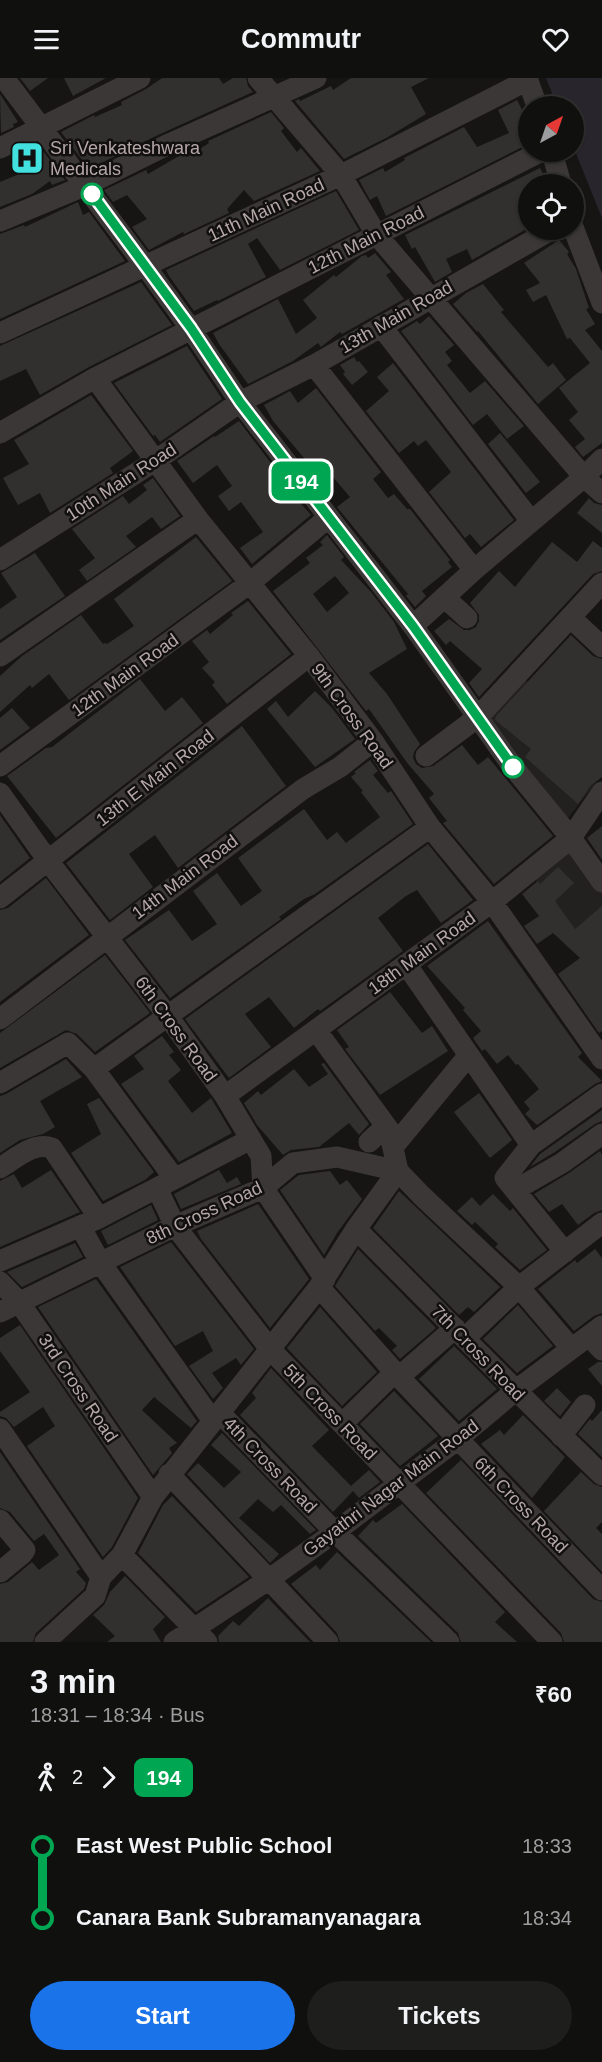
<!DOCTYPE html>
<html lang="en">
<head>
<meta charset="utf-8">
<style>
	body { margin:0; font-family:Helvetica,sans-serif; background:#1e1e1d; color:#f1f3f6; height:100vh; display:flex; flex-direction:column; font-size:22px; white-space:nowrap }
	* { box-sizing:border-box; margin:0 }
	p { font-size:20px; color:#9c9d9e }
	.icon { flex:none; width:33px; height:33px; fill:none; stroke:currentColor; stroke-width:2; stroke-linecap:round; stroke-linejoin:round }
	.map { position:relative; height:1564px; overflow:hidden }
	.side { display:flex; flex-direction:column; background:#10100f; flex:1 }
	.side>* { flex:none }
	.badge { padding:0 12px; border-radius:9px; font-size:21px; line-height:39px }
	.needle { width:39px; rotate:40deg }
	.tools { position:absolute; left:518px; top:18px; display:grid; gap:12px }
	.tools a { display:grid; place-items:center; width:66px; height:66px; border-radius:50%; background:#10100f; box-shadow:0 2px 4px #0004,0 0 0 2px #30302f; font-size:30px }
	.map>.badge { position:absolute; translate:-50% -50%; box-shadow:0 0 0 3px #fff }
	.legs { display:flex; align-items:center; gap:9px; height:66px; padding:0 30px; font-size:20px }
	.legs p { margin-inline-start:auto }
	.overview { display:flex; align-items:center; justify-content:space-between; height:102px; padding:0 30px }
	h1 { font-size:33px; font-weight:700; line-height:45px }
	.action { display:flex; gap:12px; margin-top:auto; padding:12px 30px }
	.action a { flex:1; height:69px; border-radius:36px; background:#1a73e8; color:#fff; font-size:24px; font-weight:700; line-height:69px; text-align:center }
	.action a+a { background:#1e1e1d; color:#f1f3f6 }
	ul { padding:0 30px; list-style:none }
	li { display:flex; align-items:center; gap:21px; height:72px; font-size:22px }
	li i { display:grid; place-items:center; width:9px; height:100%; margin:0 8px; background:currentColor }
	li i::after { content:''; width:15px; height:15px; margin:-8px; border:4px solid; border-radius:50%; background:#10100f }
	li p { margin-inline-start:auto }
	li:first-child i { background:linear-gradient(#0000 50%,currentColor 0) }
	li:last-child i { background:linear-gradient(currentColor 50%,#0000 0) }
	header { display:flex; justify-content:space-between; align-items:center; height:78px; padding:0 30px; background:#10100f; font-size:27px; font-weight:700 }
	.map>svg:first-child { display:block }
</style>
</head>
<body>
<header><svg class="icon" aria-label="menu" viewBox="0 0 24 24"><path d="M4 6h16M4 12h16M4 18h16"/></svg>Commutr<svg class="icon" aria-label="heart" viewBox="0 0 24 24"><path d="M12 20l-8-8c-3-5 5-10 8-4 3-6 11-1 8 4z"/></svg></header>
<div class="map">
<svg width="602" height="1564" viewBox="0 0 602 1564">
	<rect width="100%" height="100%" fill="#161514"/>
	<!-- built -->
	<path fill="#232120" d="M523,600l33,26 46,71 -38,48 -80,-105z
		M571,772l31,41v79l-68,-92z"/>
	<!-- green -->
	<path fill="#28252d" d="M546,0h56v140l-29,-72v-40h-16z"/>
	<!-- building -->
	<path fill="#32302f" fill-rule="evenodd" d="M20,0h28l-18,13z
		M64,0h42l-33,18z
		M162,0h57l4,6 10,-6h13l2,8 5,6 -95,43 -69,34 -28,-37 33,-17 1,2 27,-12 -1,-3 25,-13z
		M351,0h78l-18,9 15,27 -38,23 -44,22 -49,-58 4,-2 1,2 31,-15 2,4z
		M0,16l18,28 -5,2 1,3 -13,6z
		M517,22l11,22v22l-142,72 -9,-20 -7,4 -11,-20 24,-12 2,4 20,-12 -1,-2 60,-31 13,20 32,-14 -11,-23z
		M271,34l13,16 -3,3 16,21 4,-4 19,23 -66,30 -10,-11 -17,19 2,4 -45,21 -1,-2 -34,18 -17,-23 15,-8 -20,-24 -14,7 -9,-12 42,-20 2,4 36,-21 3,4 22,-14 -1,-2z
		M40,69l25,33 -13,5 -2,-4 -18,13 -32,13v-25l24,-10 -10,-17 13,-6 4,5z
		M540,90l8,16h-20v44l-56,32 -5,-11 -21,10 6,13 -17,10 -20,-35 -3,2 -7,-14z
		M336,113l23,39 -79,40 -23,-32 -9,6 18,33 -48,24 -1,-1 -23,11 -25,-35 -3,-6z
		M78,124l5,13 6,-3 36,49 -125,58v-85l24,-9 1,2z
		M559,162l10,12 -2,2 9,15 13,39 -3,1 9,15 -10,6 17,21v92l-19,14 -8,-10 10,-8 -16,-19 9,-8 -19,-24 31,-25 -20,-25 -3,1 -21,-44 -13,7 -7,-12 14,-7 -16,-20z
		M375,175l16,19 -5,3 18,24 -62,35 -2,-2 -19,15 -3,-4 -25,18 -45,23 -29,-40 -6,-11 65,-34 18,35 21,-16 -14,-18 31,-25 2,2 26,-21 4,-1 2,3z
		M141,204l31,43 -83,42 -49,28 -14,-26 -26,12v-35z
		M483,206l21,26 -3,2 47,55 5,-4 13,17 -28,24 -60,-73 -1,1 -24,-28 13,-11z
		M429,238l25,29 -9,7 7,9 -5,4 23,28 15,-12 39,45 -17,13 -20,-25 -14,11 -72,-94 16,-10 3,3z
		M187,268l35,53 -62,43 -5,-7 -2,1 -39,-53z
		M354,279l3,5 2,-1 9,11 -16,13 -9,-11 2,-2 -5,-7z
		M393,285l121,157 -33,27 -11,-13 -5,4 -36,-46 22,-20 -25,-32 -8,6 -4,-5 -15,12 -33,-42 23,-20 -12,-14z
		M316,310l65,84 -8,7 15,19 6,-4 13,15h3l40,51 -2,2 4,5 -30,24 4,5 -11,11 -9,-11 2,-2 -71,-87 13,-10 -18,-21 -11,9 -15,-18 3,-3 -36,-43 -9,-16 26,-14 8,12z
		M91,317l42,56 -23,17 3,5 -63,40 -10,-20 -22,12 -15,-27 26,-14 -15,-24z
		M239,343l44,58 -2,2 30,34 -59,49 -12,-16 23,-16 -22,-30 -12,9 -11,-15 14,-10 -15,-21 -24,18 -16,-22 37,-25 1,1z
		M500,355l40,49 -14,11 -38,-49z
		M153,400l27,38 -19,13 -9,-12 -26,19 10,11 -49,34 -8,-11 16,-12 -23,-29 51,-33 6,8 18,-14 -4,-5z
		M589,420l5,5 8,2v28l-25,-20z
		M327,457l17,22 -3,3 30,32 23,30 13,27 -38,24 18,21 33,50 -6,8 -1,6 3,6 6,4 11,-2 29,-21 16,20 10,-8 65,79 -59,48 -51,-61 4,-2 -18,-23 5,-4 -26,-30 -39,-55 -3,2 -93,-120 37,-28 -4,-5 17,-13 -3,-3zM335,498l14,17 -22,19 -14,-18z
		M196,459l36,44 -163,119 -20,-26 -17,14 -2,-3 -30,27v-36l22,-20 59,-41 22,29 2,-1 2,1 27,-18 -20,-27z
		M593,463l9,7v23l-9,3 -114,123 -10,-14 13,-14 -32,-28 -4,4 -12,-14 15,-12 15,11h6l6,-3 3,-6v-6l-9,-12 29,-32 16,16 37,-45 25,20z
		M35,475l30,43 -65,44v-31l17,-12 -16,-24z
		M248,523l43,53 -64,50 -15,-19 3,-3 -13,-14 7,-6 -17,-21 15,-11 3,4 23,-19 -2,-2z
		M571,557l22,21 9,3v118l-11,8 -13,19 -53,-47 6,-8 -36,-29 1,-4z
		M140,601l25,32 17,-14 21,26 -147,115 -49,-62 39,-28 6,-1z
		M315,613l17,17 23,31 -40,28 -48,-58 9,-8 12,16z
		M12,630l18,20 -30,22v-32z
		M242,648l44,60 -108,82 -23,-33 -26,19 24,33 -43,33 -44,-57z
		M370,682l8,11 -5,4 15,18 3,-2 22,33 -98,70 -11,5 -25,18 2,2 -111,79 -45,-58 44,-30 23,31 25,-17 -24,-33 24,-18 24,33 21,-15 -24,-33 66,-49 23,31 10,-8 9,11 34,-26 -19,-25 2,-1 -12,-14 5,-4 -2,-1z
		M0,737l30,43 -30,24z
		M602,748v34l-15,-22z
		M428,766l45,56 -32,23 -24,-33 -11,6 -28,22 25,33 -83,60 -2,-2 -24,19 -25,-31 -24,17 26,33 -42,31 -44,-59z
		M558,789l16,16 -19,18 20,28 27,-23v125l-3,2 -41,-59 22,-16 -27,-25 -16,11 -13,-18 15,-10 -17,-22 16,-13 2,3z
		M46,800l43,57 -89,67v-92l8,-2z
		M488,843l94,132 -4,4 24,24 -7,3 -58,41 -12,-11 5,-5 -6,-7 15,-13 -21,-25 -2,1 -8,-10 -11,9 -12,-15 -3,2 -9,-13 8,-7 -18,-21 2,-2 -38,-42z
		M105,877l45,58 -55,39 -18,-18 -11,-4 -66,38v-35z
		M390,914l32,41 10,-7 16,25 -68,44 -35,-46 4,-2 -12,-17z
		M162,958l12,16 -5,3 12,15 -13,11 24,32 19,-15 21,35 -53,29 -58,-78 23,-15 -10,-13z
		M66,981l16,18 -42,24 15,26 -12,7 -23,6 -20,13v-57l6,-2z
		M324,985l45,61 -10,11 -10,-12 -30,24 -28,3 -8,5 -26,-30 -13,-22 14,-12 3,4 33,-26 15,18 19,-13 -7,-10z
		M479,1015l33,47 -22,18 -36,-46z
		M99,1020l55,74 -9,8 -42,21 -32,-48 30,-19 -14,-30z
		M602,1032v11l-7,3 -40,28 -25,15 10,-13z
		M600,1073l2,4v55l-8,3 -16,12 -16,-21 -13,8 -15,-18 35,-21z
		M51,1092l29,42 -80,35v-66l14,-7 8,14z
		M219,1092l8,13 10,-6 4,7 -60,25 -7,-15z
		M330,1093l10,14 7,-5 15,19 -25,34 -13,22 -44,-65 19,-15z
		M399,1113l101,96 -26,25 -6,-5 -9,8 -86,-87z
		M493,1116l17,17 3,-3 34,42 -27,20 -25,-23 3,-3 -23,-22 -3,3 -15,-14 15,-14 8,9z
		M258,1126l51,75 -39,49 -69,-89 -4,-8z
		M151,1127l7,15 -50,25 -7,-14z
		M171,1164l83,107 -13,16 -5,-7 -24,15 11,15 -10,11 -24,-33 24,-15 -10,-20 -28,15 -55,-79z
		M75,1165l8,14 -61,30 -15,-15z
		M358,1171l78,79 -36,31 -8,-9 5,-4 -18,-18 -4,3 -40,-45z
		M595,1171l7,9v55l-8,3 -20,15 -36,-42 37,-29 2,3z
		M96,1201l101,142 -6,7 -37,-31 -12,13 35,33 -8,5 3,5 -19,22 -115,-168z
		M518,1227l35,41 -36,27 -34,-34z
		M320,1229l57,65 -35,34 -55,-58z
		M20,1247l118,173 -26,49 -9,10 -76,-111 28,-20 -12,-19 -29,20 -8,-9 -6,-2v-4l30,-20 -30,-41v-13z
		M454,1268l43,43 -38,32 -40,-42z
		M598,1284h4v24l-14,-17z
		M271,1290l58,62 -17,16 39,40 18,-16 11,12 -21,16 -6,-7 -20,21 -93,-97 16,-17 -4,-5z
		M557,1310l14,14 -11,14 -16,-15z
		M394,1313l44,45 -38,30 -40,-42z
		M602,1332v47l-24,-23 12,-15 2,2z
		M523,1337l42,42 -33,41 -51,-54 19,-14 4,5z
		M222,1355l94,97 -6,4 -29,-29 -8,7 -15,-13 -19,19 40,36 -9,9 -83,-89 11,-11 26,25 17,-16 -30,-27z
		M0,1374l80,117 -4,3 10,11 -2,6 -48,44 -3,9h-33v-58l8,-2 24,-20 7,8 20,-15 -15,-21 -10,7 -24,-29 -10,-4z
		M461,1382l132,139 9,3v40h-38l-3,-9 -135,-140z
		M581,1394l13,12 8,3v35l-6,6 6,6v38l-58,-61z
		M172,1418l77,81 -53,35 -58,-59 25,-48z
		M402,1426l103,108 -10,10 22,20h-56l-3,-9 -100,-97 15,-16 3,3z
		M337,1474l94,90h-91l-3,-9 -46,-49 25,-19 4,5z
		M125,1498l40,41 -12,12 8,13h-54l8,-6 -22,-21 11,-10 6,-13z
		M268,1520l42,44h-91l-1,-6 15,-15 6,5z"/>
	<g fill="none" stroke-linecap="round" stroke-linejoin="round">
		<!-- minor -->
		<path stroke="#3a3736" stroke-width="21" d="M4,0l142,189 45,62 49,73 173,224 100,141 58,71 31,44
			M258,0l83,97 35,59 208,243 18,16
			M527,0l10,28
			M0,70l140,-70
			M552,74l9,32
			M0,143l84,-35 85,-42 147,-66
			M573,149l29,76
			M381,248l150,195
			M0,255l341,-158 187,-95
			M314,287l160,205
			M95,300l103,141 111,137 64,85 57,86 62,75 110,157
			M0,355l95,-55 445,-226
			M0,482l155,-99 85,-59 74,-37 237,-135
			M444,519l23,21
			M571,540l31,29
			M413,548l61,-56 110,-93 18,-18
			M0,578l198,-137
			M426,678l52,-39 124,-134
			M0,688l250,-183 79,-66
			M0,715l49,69 118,153 58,81 36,60 2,32 62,91
			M0,820l309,-242
			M406,886l125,181
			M0,941l303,-230 37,-22 33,-26
			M94,991l80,109
			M0,1005l68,-40 26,26 336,-242
			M225,1018l267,-194 79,-64 31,-46
			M369,1064l17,-16
			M393,1069l76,-92
			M0,1090c15,-9 34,-27 52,-20l47,70
			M157,1110l18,38 95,123 282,293
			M515,1112l47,-27 40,-29
			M80,1148l20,36 113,159
			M356,1151c82,82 162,165 246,246
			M565,1174l-60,-74 26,-33 71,-51
			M0,1183l99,-43 152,-79
			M0,1204l19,20 134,195
			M319,1209l80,90 203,213
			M0,1234l175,-86 88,-38 30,-25 44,-6 61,14 24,25 97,91 52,61
			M589,1258l13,14
			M465,1260l54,-51 83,-64
			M399,1299l56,-49
			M220,1335l115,119 114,110
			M342,1346l53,-52
			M0,1351l101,148
			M561,1358l24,-31
			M169,1396l159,168
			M0,1442l25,30 -3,4 -22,18
			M122,1477l85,87
			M45,1564l50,-46 6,-19 21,-22 31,-58 166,-210 37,-58 42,-58 -9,-41 -73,-100
			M174,1564l94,-62 67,-48 123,-93 57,-48 87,-65"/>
	</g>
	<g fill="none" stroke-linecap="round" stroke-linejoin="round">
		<!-- line-1 casing -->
		<g stroke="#fff" stroke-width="14">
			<path id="line-1" d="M92,116l99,134 49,74 173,224 100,141"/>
		</g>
		<!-- line-1 -->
		<use href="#line-1" stroke="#00a651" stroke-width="9"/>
	</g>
	<!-- icons -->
	<defs>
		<g id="hospital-square" transform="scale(1.725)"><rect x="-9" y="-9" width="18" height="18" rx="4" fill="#42e0df" stroke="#11100f"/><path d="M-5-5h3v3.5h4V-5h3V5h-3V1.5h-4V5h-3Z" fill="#111"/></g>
	</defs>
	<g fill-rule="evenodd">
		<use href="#hospital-square" x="27" y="80"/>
	</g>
	<!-- markers -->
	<g fill="#fff" stroke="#00a651" stroke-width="3">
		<circle cx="92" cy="116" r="10"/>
		<circle cx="513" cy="689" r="10"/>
	</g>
	<g text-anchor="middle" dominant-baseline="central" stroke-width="5" stroke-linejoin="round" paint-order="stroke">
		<!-- poi labels -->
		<g font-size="18" fill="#b5a8a7" stroke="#11100f" text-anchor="start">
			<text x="50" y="70">Sri Venkateshwara<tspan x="50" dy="21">Medicals</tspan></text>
		</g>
		<!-- street labels -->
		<g font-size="18" fill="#b5a8a7" stroke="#11100f">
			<text transform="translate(266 132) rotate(-25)">11th Main Road</text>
			<text transform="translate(366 162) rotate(-27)">12th Main Road</text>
			<text transform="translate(396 239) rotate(-30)">13th Main Road</text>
			<text transform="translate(121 404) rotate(-33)">10th Main Road</text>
			<text transform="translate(125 597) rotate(-36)">12th Main Road</text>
			<text transform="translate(352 638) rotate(54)">9th Cross Road</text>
			<text transform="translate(155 700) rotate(-38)">13th E Main Road</text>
			<text transform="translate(185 799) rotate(-37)">14th Main Road</text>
			<text transform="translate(422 875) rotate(-36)">18th Main Road</text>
			<text transform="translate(176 951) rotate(54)">6th Cross Road</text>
			<text transform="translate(204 1135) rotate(-25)">8th Cross Road</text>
			<text transform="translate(478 1275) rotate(46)">7th Cross Road</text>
			<text transform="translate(78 1310) rotate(56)">3rd Cross Road</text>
			<text transform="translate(330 1334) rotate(46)">5th Cross Road</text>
			<text transform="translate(270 1387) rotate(46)">4th Cross Road</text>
			<text transform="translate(391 1410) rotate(-37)">Gayathri Nagar Main Road</text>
			<text transform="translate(521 1427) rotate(46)">6th Cross Road</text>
		</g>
	</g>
</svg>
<div class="tools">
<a><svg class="needle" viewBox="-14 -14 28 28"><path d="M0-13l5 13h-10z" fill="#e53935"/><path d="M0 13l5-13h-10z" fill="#9c9d9e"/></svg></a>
<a><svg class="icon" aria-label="locate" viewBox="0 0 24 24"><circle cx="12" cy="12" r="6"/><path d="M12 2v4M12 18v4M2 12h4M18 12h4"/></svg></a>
</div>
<b class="badge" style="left:301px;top:403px;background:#00a651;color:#fff">194</b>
</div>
<section class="side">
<div class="overview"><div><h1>3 min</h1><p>18:31 – 18:34 · Bus</p></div><b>₹60</b></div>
<div class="legs"><svg class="icon" aria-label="walk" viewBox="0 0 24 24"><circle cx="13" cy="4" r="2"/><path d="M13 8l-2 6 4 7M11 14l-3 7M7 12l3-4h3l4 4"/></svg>2<svg class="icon" aria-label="forward" viewBox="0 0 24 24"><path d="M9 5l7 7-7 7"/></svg><b class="badge" style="background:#00a651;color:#fff">194</b></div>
<ul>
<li><i style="color:#00a651"></i><b>East West Public School</b><p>18:33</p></li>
<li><i style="color:#00a651"></i><b>Canara Bank Subramanyanagara</b><p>18:34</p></li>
</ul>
<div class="action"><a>Start</a><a>Tickets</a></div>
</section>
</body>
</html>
